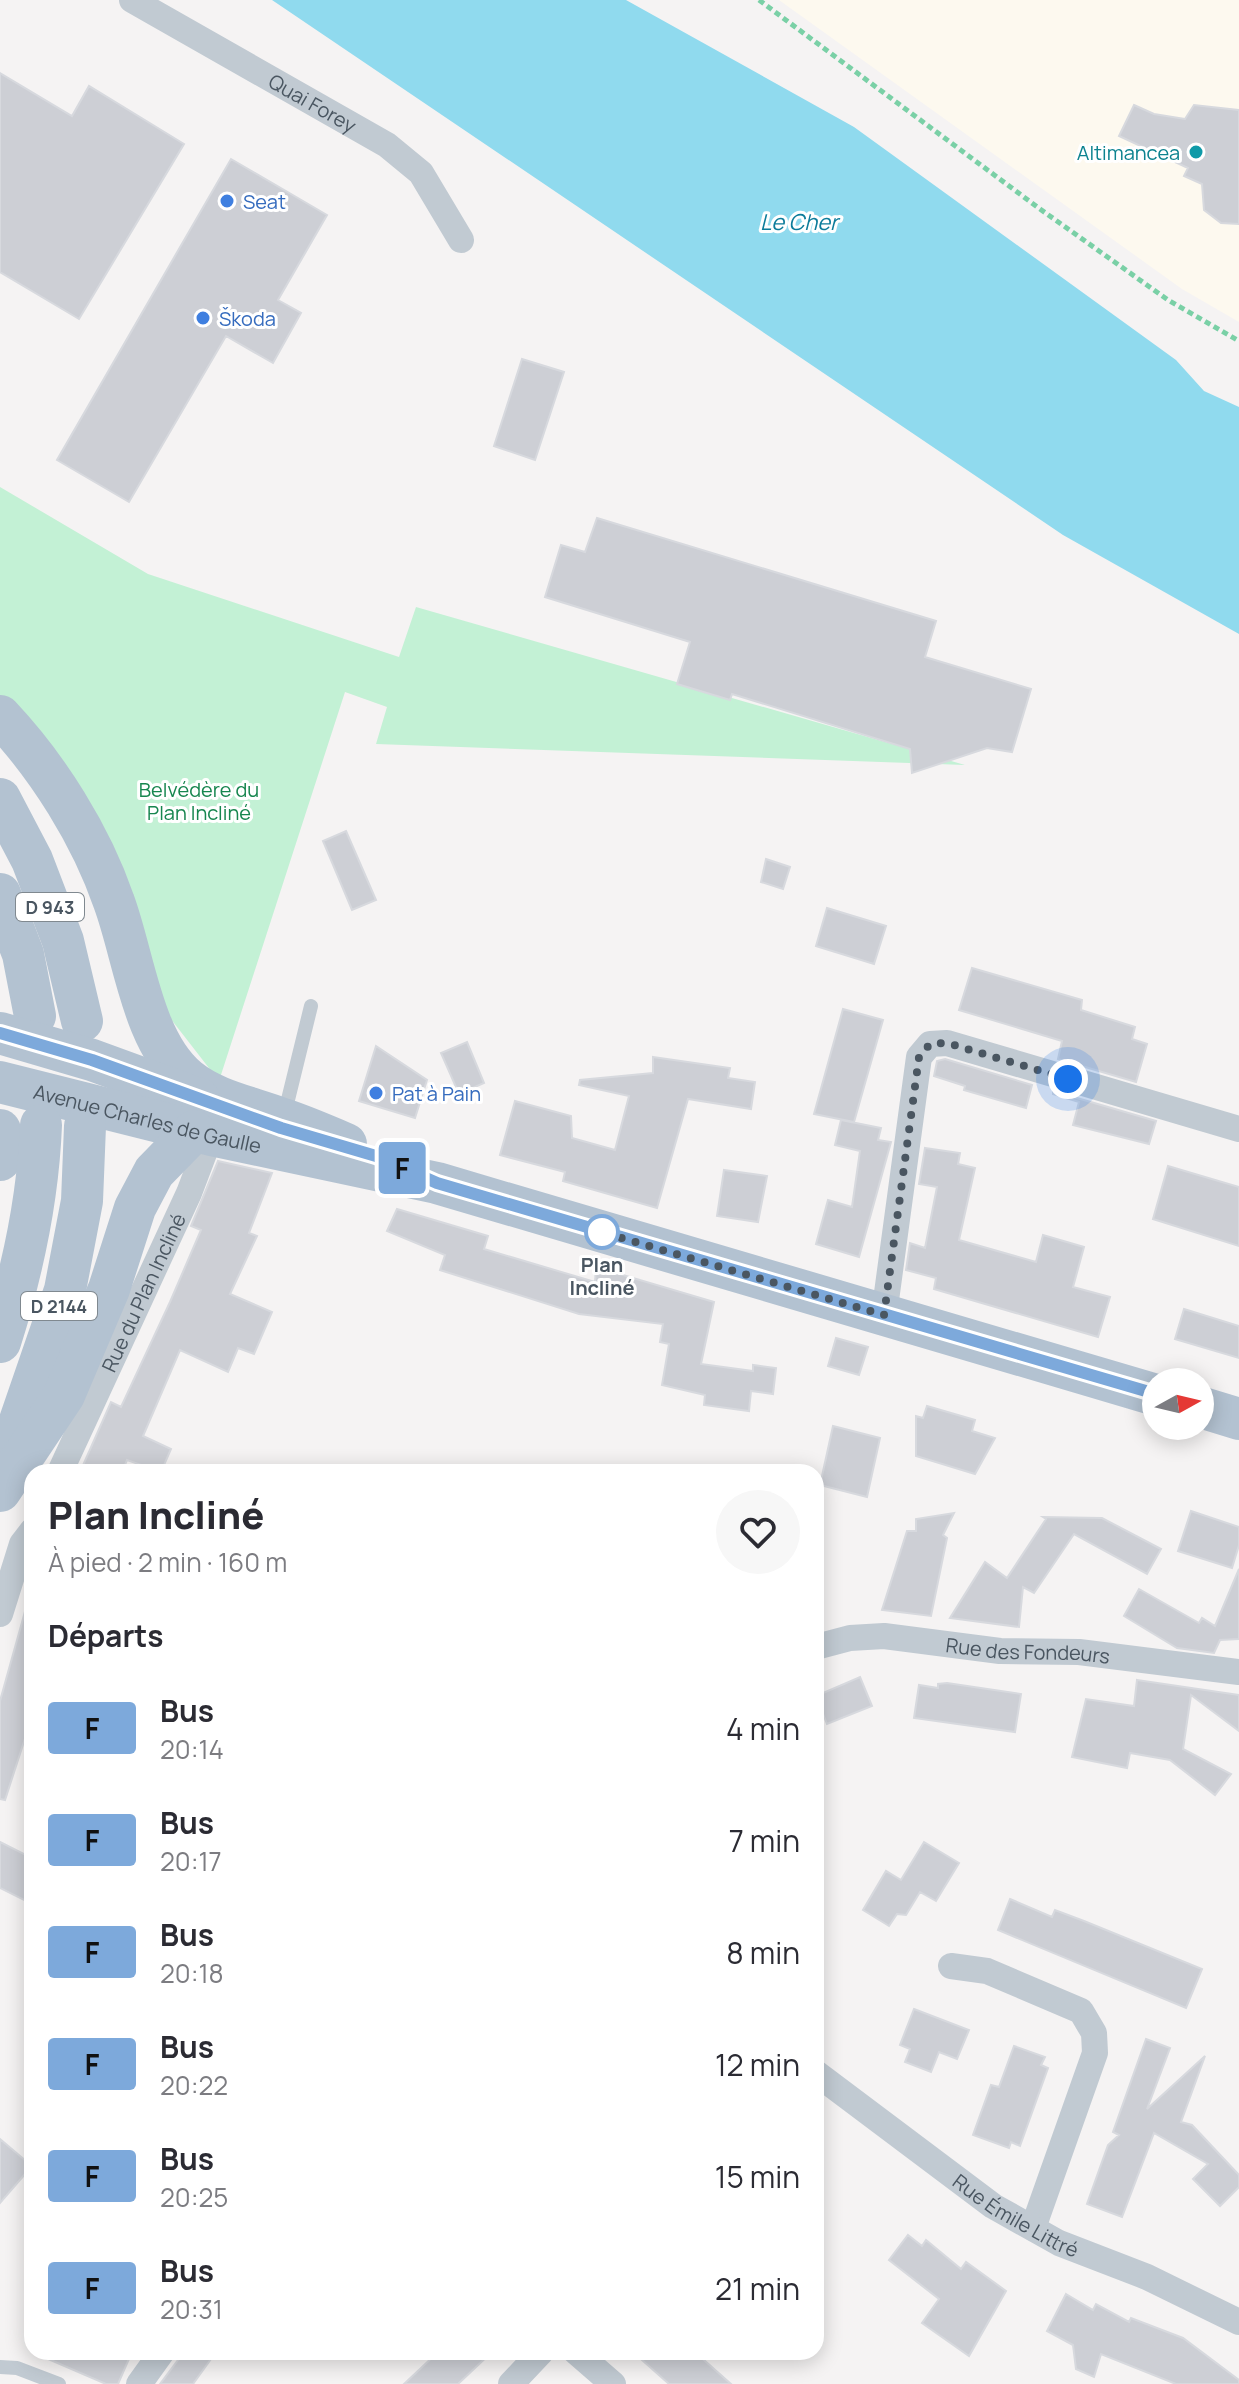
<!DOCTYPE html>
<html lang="fr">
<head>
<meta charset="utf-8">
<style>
	body { margin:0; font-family:Manrope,sans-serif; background:#f7f7f7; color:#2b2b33; height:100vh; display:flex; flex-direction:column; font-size:30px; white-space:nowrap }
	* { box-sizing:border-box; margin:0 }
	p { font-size:26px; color:#7c7c81 }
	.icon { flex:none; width:44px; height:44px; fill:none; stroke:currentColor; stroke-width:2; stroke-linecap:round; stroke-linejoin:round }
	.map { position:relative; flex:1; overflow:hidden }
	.drawer { position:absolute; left:24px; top:1464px; width:800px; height:896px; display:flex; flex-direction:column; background:#fff; border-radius:24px; box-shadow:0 4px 20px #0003 }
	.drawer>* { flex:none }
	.badge { padding:0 16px; border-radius:6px; font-size:28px; line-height:52px }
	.needle { width:52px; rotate:82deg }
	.controls { position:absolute; left:1142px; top:1368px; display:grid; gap:16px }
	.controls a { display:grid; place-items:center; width:72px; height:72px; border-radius:50%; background:#fff; box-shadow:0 4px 20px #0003; font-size:40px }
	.you { position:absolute; width:40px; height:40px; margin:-20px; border:6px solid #fff; border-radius:50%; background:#1a73e8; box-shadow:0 0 0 12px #1a73e833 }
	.map>.badge { position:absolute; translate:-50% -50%; box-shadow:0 0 0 4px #fff }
	h2 { padding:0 24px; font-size:30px; line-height:72px }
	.round { display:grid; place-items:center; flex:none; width:84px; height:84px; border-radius:42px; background:#f7f7f7 }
	.headline { display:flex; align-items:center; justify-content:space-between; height:136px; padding:0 24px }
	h1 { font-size:38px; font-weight:800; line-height:60px }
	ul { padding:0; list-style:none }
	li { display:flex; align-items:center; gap:24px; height:112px; padding:0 24px }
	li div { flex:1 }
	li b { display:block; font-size:30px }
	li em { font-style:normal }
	li .badge { min-width:88px; font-weight:700; text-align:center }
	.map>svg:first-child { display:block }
</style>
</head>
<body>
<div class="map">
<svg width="1239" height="2384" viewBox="0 0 1239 2384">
	<rect width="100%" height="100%" fill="#f5f3f3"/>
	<!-- commercial -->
	<path fill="#fdf9ef" d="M779,0h460v322l-57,-33z"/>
	<!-- green -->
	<path fill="#c3f1d5" d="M0,487l148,87 251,83 17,-50 549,158 -589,-21 11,-37 -42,-15 -126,389 -59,-76 -160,-309z"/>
	<!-- water -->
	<path fill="#90daee" d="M272,0h354l228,127 322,233 28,31 35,16v227l-176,-99z"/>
	<!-- building -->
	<path fill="#cdcfd5" stroke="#d7d9de" stroke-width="2" d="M0,73l72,43 17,-30 95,58 -105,175 -79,-47z
		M1134,105l20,9 31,5 9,-14 45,5v114l-18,-1 -17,-13 -2,-26 -18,-8 4,-8 -69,-32z
		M231,159l96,56 -49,85 23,13 -28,50 -47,-27 -97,166 -72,-42z
		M522,359l42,13 -29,88 -41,-14z
		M597,518l339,103 -11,36 106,32 -19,63 -25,-4 -75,25 -2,-24 -178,-55 -2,6 -53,-16 13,-42 -145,-45 16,-52 24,7z
		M346,831l30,69 -24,10 -29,-69z
		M766,859l24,8 -7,22 -22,-7z
		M827,908l59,18 -12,38 -58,-18z
		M972,968l110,32 -1,10 54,17 -3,12 15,5 -11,38 -78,-23 4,-18 -103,-31z
		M843,1009l40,11 -29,102 -40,-8z
		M467,1042l17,41 -25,11 -18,-41z
		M376,1046l51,34 -12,38 -56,-17z
		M653,1057l77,11 -2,10 27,4 -4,27 -63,-10 -31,109 -94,-27 2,-9 -65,-17 15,-54 56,15 1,22 43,12 14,-54 -50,-11 1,-5 73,-7z
		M945,1059l87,26 -6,23 -62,-18 1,-4 -31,-10 3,-15z
		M1053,1091l103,30 -7,23 -76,-19 6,-23 -26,-8z
		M841,1120l40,8 -3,12 13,2 -32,115 -43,-13 12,-44 24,7 8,-56 -25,-6z
		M925,1148l35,5 -2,11 17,4 -16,72 77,22 7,-27 41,12 -11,40 37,10 -12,40 -164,-48 2,-11 -30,-8 4,-27 15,5 12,-61 -18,-3z
		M218,1161l54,12 -23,60 8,3 -27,58 42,18 -18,42 -16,-6 -10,24 -48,-22 -37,86 28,13 -10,23 -34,-12 -5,12h-42l31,-70 10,5 49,-105 31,-72 -10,-4z
		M1168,1166l71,21v59l-86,-27z
		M724,1170l43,6 -9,46 -41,-6z
		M397,1209l91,27 -4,13 111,33 1,-15 118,35 -13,62 52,7v-6l23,3 -3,26 -22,-3 -2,20 -45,-6 1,-10 -43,-10 7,-41 -9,-2 3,-18 -84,-10 -139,-44 5,-15 -58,-24z
		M1184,1309l55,17v32l-64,-19z
		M836,1338l32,9 -9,28 -31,-9z
		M927,1406l48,14 -3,11 23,7 -20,36 -59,-18v-40l7,2z
		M833,1426l47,12 -13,59 -47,-12z
		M1191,1511l48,16v18l-7,23 -54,-17z
		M954,1513l-11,22 4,3 -16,78 -49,-6 25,-79h9v-12z
		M1043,1517l59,1 59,31 -14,25 -73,-40 -40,59 -11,-6 -4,40 -69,-9 35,-56 22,16 39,-59z
		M1239,1569v70l-19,1 -6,13 -37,-5 -53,-32 15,-27 60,34 3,-5 13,8z
		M26,1608l6,1v108l-27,83 -5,-1v-98z
		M860,1677l12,29 -45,18 -11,-28z
		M1137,1680l102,15v36l-48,-36 -8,54 48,25 -16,21 -45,-35 -40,-7 -3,15 -55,-11 14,-58 48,7z
		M947,1683l74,11 -6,38 -101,-14 5,-33 19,3v-4z
		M0,1842l32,16v46l-32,-16z
		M924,1842l35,21 -23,38 -16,-9 -14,23 -9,-1 -8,12 -26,-16 23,-39 15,9z
		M1010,1899l42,18 3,-7 29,11 118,48 -16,39 -188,-78z
		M914,2009l55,21 -12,29 -18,-7 -8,20 -26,-10 5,-13 -10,-4z
		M1146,2039l24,9 -23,61 58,-53 -24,66 11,3 47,50v12l-19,19 -27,-27 15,-15 -54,-31 -32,84 -35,-13 21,-59 11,-10 -6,-3z
		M1014,2046l31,11 -4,8 7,3 -28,78 -9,-4 -2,6 -36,-13 18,-50 8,2z
		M0,2139l32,27 -32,37z
		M908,2235l14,11 4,-6 35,29 5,-7 40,29 -37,65 -47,-33 17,-24 -50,-39z
		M1066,2294l27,16 3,-6 33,18 2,-4 52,20 56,42v4h-63l-75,-30 -7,23 -18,-8 -3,-24 -26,-14z
		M32,2352h100l-14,32h-12z
		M184,2352h32l-23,32h-33z
		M438,2352h54l-34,32h-54z
		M633,2352h62l36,32h-62z"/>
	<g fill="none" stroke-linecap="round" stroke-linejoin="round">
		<!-- path -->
		<path stroke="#7ad0a6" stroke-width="5" stroke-dasharray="6 4" stroke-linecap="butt" d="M759,0l281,209 128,91 71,41"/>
		<!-- lane -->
		<path stroke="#c1cad2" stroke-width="14" d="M284,1116l27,-110
			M0,2367l17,1 42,16"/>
		<!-- street -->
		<g stroke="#c1cad2" stroke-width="26">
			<path id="s1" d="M132,0l255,145 34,28 40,67"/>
			<path d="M884,1315l35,-258 11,-13 17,-1 292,86"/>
			<path id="s2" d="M60,1472l129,-279 22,-58 11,-6"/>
			<path d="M0,1614l22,-70 10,-13"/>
			<path id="s3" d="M816,1647l34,-9 34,-2 116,15 79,1 160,20"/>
			<path d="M951,1966l36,5 94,40 13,22 1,20 -62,175"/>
			<path id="s4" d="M816,2073l177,133 66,37 88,34 92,45"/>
			<path d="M576,2352l37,32"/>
			<path d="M139,2384l23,-32"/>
			<path d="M511,2384l30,-32"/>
		</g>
		<!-- primary -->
		<g stroke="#b3c2d1" stroke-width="42">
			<path d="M0,716c48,51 91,119 114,186 20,54 28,139 74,177 27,22 64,28 95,40 21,7 42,16 63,25"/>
			<path d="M0,799l32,61 31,81 19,80"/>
			<path d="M0,894l23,60 12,62"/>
			<path d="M0,1033l92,27 107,39"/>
			<path id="s5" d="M0,1082l211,53 226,48 719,212"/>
			<path d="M0,1130v30"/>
			<path d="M0,1342c23,-72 38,-141 41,-217"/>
			<path d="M1200,1407l39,12"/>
			<path d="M12,1444l53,-154 17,-89 3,-75"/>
			<path d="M0,1491l64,-96 45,-106 26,-81 19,-36 40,-41"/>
		</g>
	</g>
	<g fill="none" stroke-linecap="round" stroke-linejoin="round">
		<!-- line casing -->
		<g stroke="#fff" stroke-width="18">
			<path id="line" d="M0,1033l92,27 189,68 95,28 61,27 719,211"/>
		</g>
		<!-- line -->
		<use href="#line" stroke="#7da9db" stroke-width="12"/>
		<!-- walk -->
		<path stroke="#4a5661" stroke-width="8" stroke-dasharray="0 14.4" d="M602,1232l-4,-1 286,84 35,-258 11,-13 17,-1 121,36"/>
	</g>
	<!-- markers -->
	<circle fill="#0f9aa8" stroke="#fff" stroke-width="3" cx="1196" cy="152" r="8"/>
	<g fill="#3f7fe0" stroke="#fff" stroke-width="3">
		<circle cx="227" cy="201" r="8"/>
		<circle cx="203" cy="318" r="8"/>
		<circle cx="376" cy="1093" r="8"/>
	</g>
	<circle fill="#fff" stroke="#7da9db" stroke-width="4" cx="602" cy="1232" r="16"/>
	<g text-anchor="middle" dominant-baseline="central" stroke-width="6" stroke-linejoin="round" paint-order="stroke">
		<!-- shield labels -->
		<g fill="#fff" stroke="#808990" stroke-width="2">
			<rect x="16" y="893" width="68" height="28" rx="6"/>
			<rect x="21" y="1292" width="76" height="28" rx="6"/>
		</g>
		<g font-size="18" font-weight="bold" fill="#4a5661">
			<text x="50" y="907">D 943</text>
			<text x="59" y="1306">D 2144</text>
		</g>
		<!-- street labels -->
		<g font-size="20" fill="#4a5661" stroke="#fff">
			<text stroke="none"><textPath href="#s1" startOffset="208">Quai Forey</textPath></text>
			<text stroke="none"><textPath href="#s5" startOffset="152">Avenue Charles de Gaulle</textPath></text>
			<text stroke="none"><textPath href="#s2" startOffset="198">Rue du Plan Incliné</textPath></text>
			<text stroke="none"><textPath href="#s3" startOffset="214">Rue des Fondeurs</textPath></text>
			<text stroke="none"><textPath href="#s4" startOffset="246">Rue Émile Littré</textPath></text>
		</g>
		<!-- culture labels -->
		<g font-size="20" fill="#0d838f" stroke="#fff" text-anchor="end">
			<text x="1180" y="152">Altimancea</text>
		</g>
		<!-- shop labels -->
		<g font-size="20" fill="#366cbe" stroke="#fff" text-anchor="start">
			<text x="243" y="201">Seat</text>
			<text x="219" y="318">Škoda</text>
			<text x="392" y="1093">Pat à Pain</text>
		</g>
		<!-- park labels -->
		<g font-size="20" fill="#17864f" stroke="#fff">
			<text x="199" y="789">Belvédère du<tspan x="199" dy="23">Plan Incliné</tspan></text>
		</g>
		<!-- stop labels -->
		<g font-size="20" font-weight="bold" fill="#4a5661" stroke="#fff">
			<text x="602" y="1264">Plan<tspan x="602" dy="23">Incliné</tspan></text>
		</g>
		<!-- water labels -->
		<g font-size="22" font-style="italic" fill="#0c7c9b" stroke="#fff">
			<text x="799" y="222">Le Cher</text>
		</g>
	</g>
</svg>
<div class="controls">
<a><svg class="needle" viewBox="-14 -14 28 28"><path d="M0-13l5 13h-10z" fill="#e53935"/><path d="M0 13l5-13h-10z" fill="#7c7c81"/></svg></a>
</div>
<div class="you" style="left:1068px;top:1079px"></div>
<b class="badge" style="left:402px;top:1168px;background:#7da9db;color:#111">F</b>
<section class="drawer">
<div class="headline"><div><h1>Plan Incliné</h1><p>À pied · 2 min · 160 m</p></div><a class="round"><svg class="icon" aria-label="heart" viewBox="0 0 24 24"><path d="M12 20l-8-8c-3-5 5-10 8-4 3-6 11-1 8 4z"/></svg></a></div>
<h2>Départs</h2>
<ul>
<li><span class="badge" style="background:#7da9db;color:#111">F</span><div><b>Bus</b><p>20:14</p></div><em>4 min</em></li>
<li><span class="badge" style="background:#7da9db;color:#111">F</span><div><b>Bus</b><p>20:17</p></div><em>7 min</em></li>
<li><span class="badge" style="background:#7da9db;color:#111">F</span><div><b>Bus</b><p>20:18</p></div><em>8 min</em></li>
<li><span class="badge" style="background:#7da9db;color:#111">F</span><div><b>Bus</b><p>20:22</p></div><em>12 min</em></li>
<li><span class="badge" style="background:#7da9db;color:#111">F</span><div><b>Bus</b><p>20:25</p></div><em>15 min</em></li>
<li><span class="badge" style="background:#7da9db;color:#111">F</span><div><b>Bus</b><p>20:31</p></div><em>21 min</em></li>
</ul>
</section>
</div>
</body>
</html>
